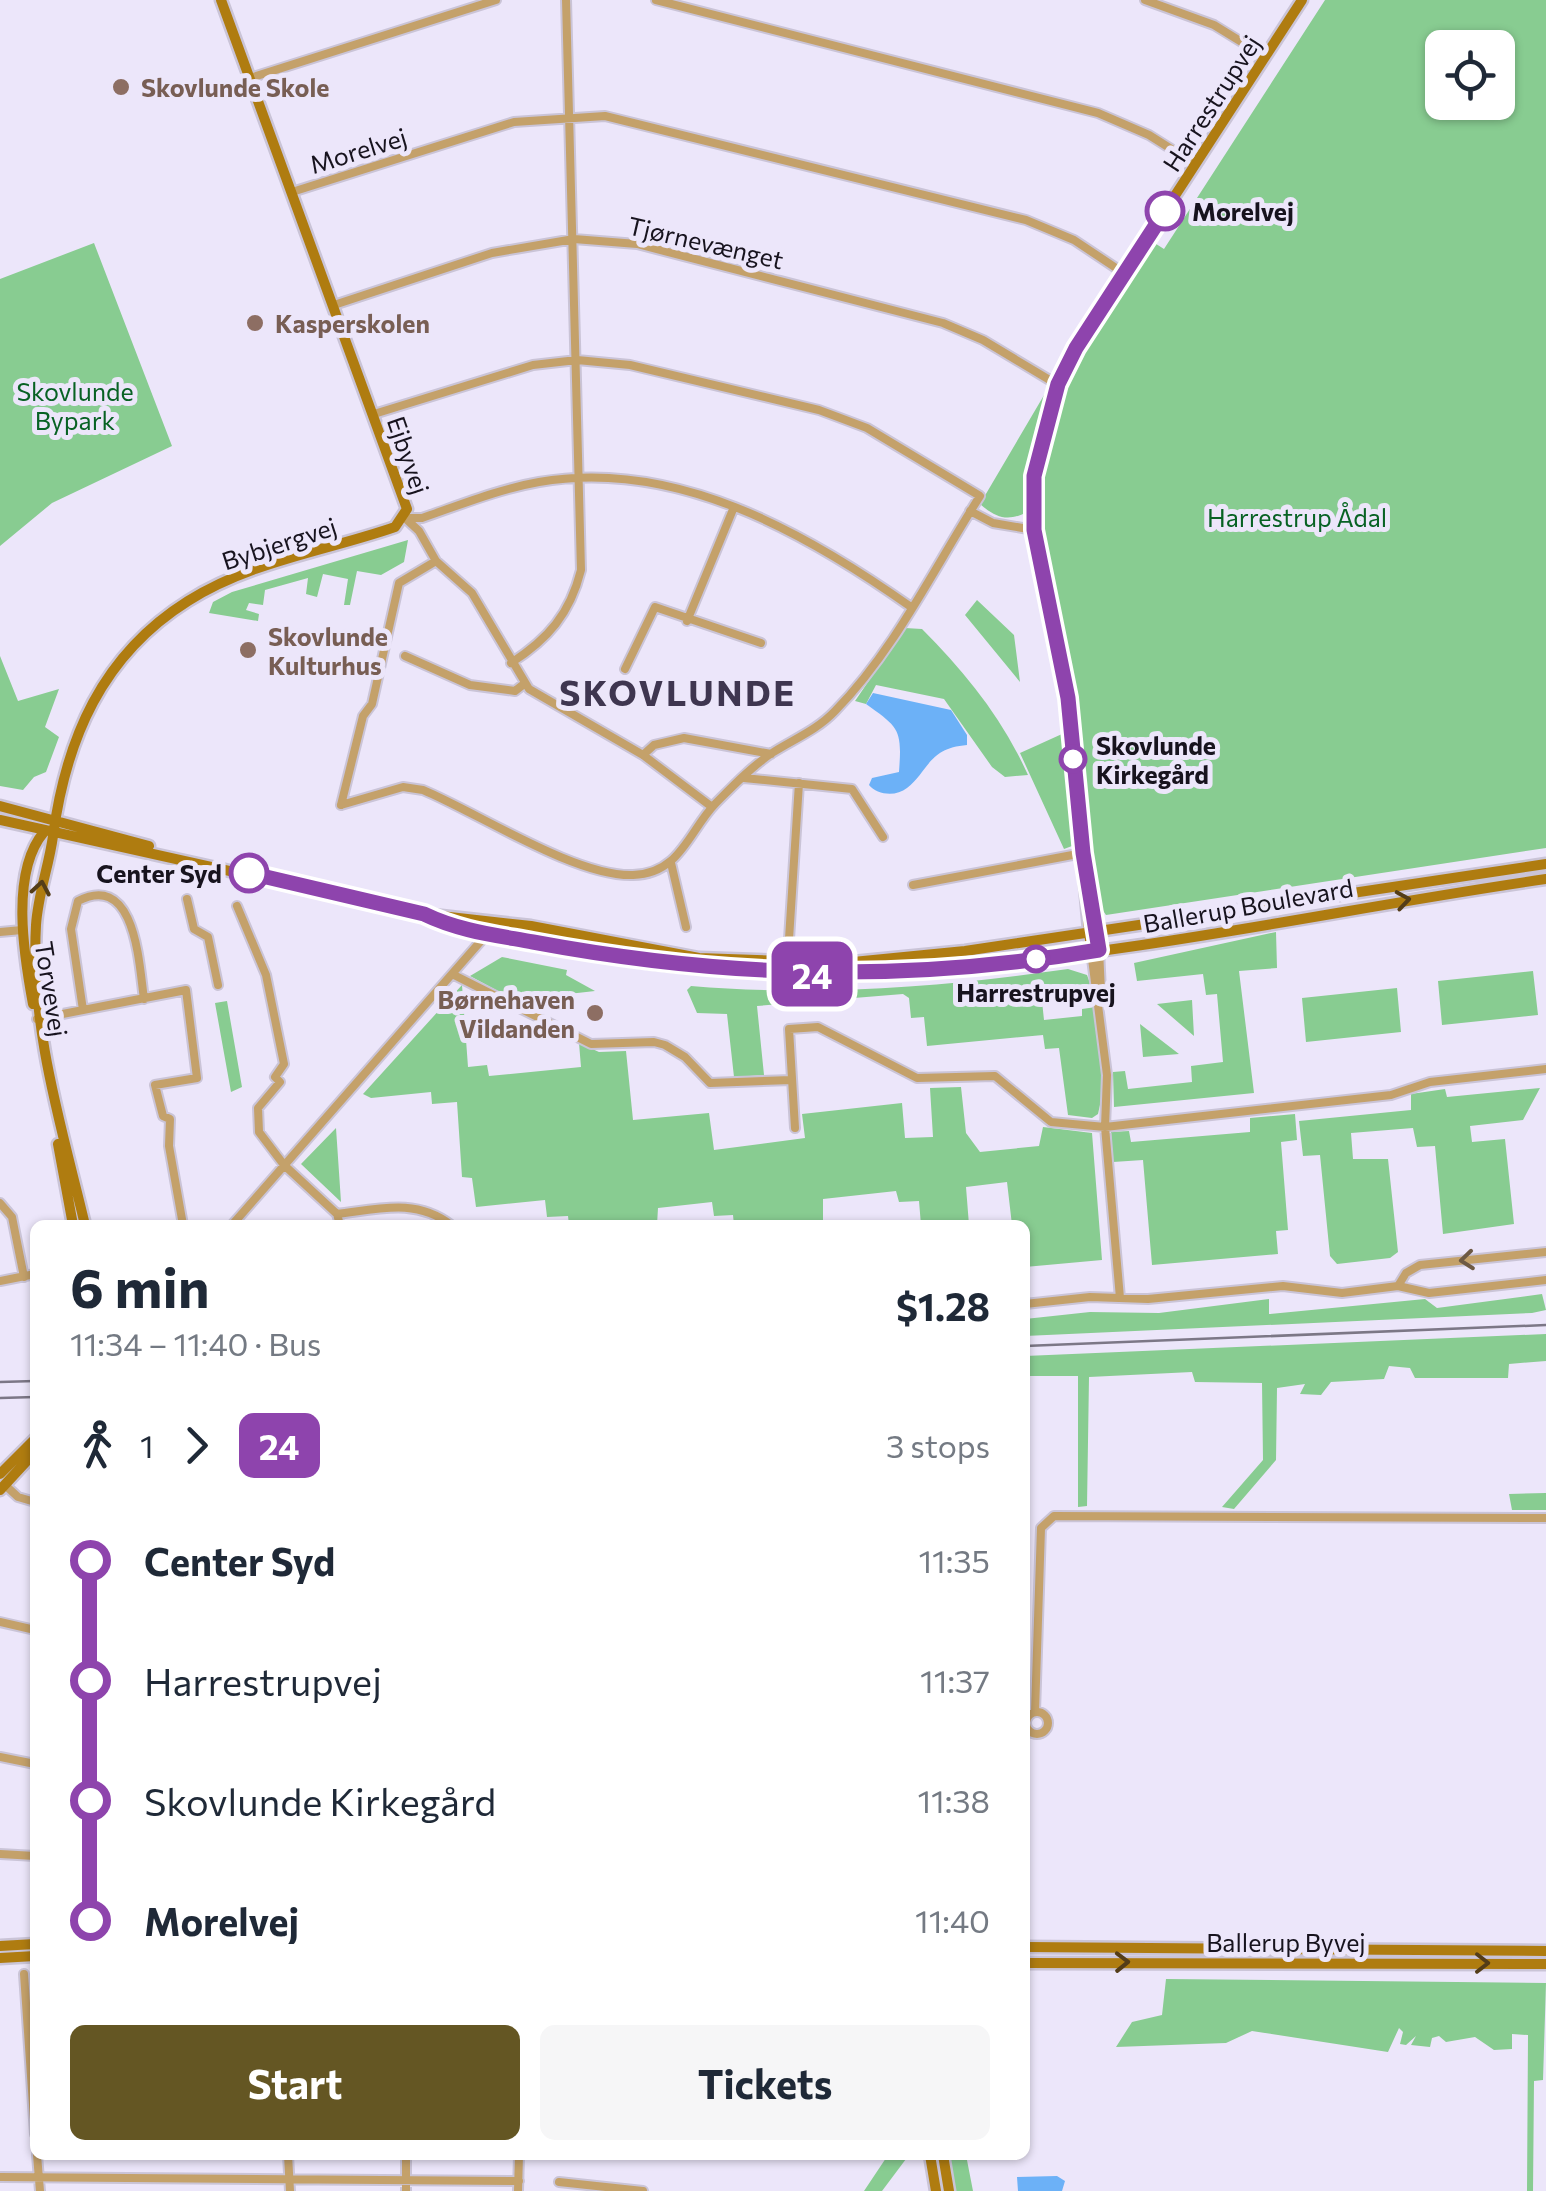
<!DOCTYPE html>
<html lang="en">
<head>
<meta charset="utf-8">
<style>
	body { margin:0; font-family:Commissioner,sans-serif; background:#f6f6f7; color:#1f2937; height:100vh; display:flex; flex-direction:column; font-size:38px; white-space:nowrap }
	* { box-sizing:border-box; margin:0 }
	p { font-size:32px; color:#747a83 }
	.icon { flex:none; width:55px; height:55px; fill:none; stroke:currentColor; stroke-width:2; stroke-linecap:round; stroke-linejoin:round }
	.map { position:relative; flex:1; overflow:hidden }
	.drawer { position:absolute; left:30px; top:1220px; width:1000px; height:940px; display:flex; flex-direction:column; background:#fff; border-radius:15px; box-shadow:0 2px 8px #0004 }
	.drawer>* { flex:none }
	.badge { padding:0 20px; border-radius:15px; font-size:35px; line-height:65px }
	.buttons { position:absolute; left:1425px; top:30px; display:grid; gap:20px }
	.buttons a { display:grid; place-items:center; width:90px; height:90px; border-radius:15px; background:#fff; box-shadow:0 2px 8px #0004; font-size:50px }
	.map>.badge { position:absolute; translate:-50% -50%; box-shadow:0 0 0 5px #fff }
	.legs { display:flex; align-items:center; gap:15px; height:110px; padding:0 40px; font-size:32px }
	.legs p { margin-inline-start:auto }
	.headline { display:flex; align-items:center; justify-content:space-between; height:170px; padding:0 40px }
	h1 { font-size:55px; font-weight:700; line-height:75px }
	.button { display:flex; gap:20px; margin-top:auto; padding:20px 40px }
	.button a { flex:1; height:115px; border-radius:15px; background:#645623; color:#fff; font-size:40px; font-weight:700; line-height:115px; text-align:center }
	.button a+a { background:#f6f6f7; color:#1f2937 }
	ul { padding:0 40px; list-style:none }
	li { display:flex; align-items:center; gap:35px; height:120px; font-size:38px }
	li i { display:grid; place-items:center; width:15px; height:100%; margin:0 12px; background:currentColor }
	li i::after { content:''; width:25px; height:25px; margin:-12px; border:8px solid; border-radius:50%; background:#fff }
	li p { margin-inline-start:auto }
	li:first-child i { background:linear-gradient(#0000 50%,currentColor 0) }
	li:last-child i { background:linear-gradient(currentColor 50%,#0000 0) }
	.map>svg:first-child { display:block }
</style>
</head>
<body>
<div class="map">
<svg width="1546" height="2191" viewBox="0 0 1546 2191">
	<rect width="100%" height="100%" fill="#ece6fa"/>
	<!-- green -->
	<path fill="#88cc91" fill-rule="evenodd" d="M1325,0h221v848l-440,67 -10,-15c-10,-78 -19,-156 -30,-234 -16,-110 -46,-162 -4,-275 20,-53 60,-102 91,-149l11,7zM1442,48h56v54h-56z
		M94,243l78,203 -120,57 -52,43v-267z
		M1050,385l-21,89 -2,38c-19,10 -31,6 -47,-8z
		M408,540l-4,22 -23,13 -24,-4 -7,34h-6l4,-26 -25,-5 -6,23 -11,-3 2,-16 -43,12 -2,15 -14,-2 -3,7 13,4 -1,7 -49,-8 4,-11 19,-10z
		M977,600l37,35 6,47 -55,-67z
		M905,628l17,1c44,44 80,89 106,146l-23,2 -13,-10 -48,-68 -68,-14 -10,19 -11,-3z
		M0,656l18,45 41,-12 -14,38 14,10 -13,35 -12,5 -11,13 -23,-4z
		M1062,734l10,112 -8,3 -44,-96z
		M1276,932l1,36 -38,3 15,122 -140,14 -1,-35 12,-1 3,18 64,-7 -1,-16 32,-4 -6,-68 -11,1 -3,-21 -66,7 -3,-18z
		M502,957l65,13 -1,5 29,16 -62,7 -5,9 -58,-31z
		M1068,969l19,6 8,22 -15,1 -1,-8 -45,4 1,8 7,-1 2,19 38,-4v-7l14,-2 7,84 -5,23 -6,4 -24,-3 -9,-67 -14,1 -2,-14 -116,11 -3,-29 -13,1 -2,-20 -6,-4 -146,12 7,69 -30,2 -7,-63 -30,-1 -10,-23 4,-4c127,11 251,1 377,-17z
		M1533,971l5,44 -96,10 -4,-44z
		M462,985l6,82 19,-2 2,11 92,-9 -2,-24 20,9 27,-1 7,69 76,-7 5,37 91,-12 -3,-24 100,-11 3,35 28,-1 -3,-49 31,-1 5,46 14,19 59,-6 4,-19 49,6 10,127 -77,7v-42h-13l-5,-43 -41,5 3,38h-48l-2,-24 -20,1 -3,-11 -73,8v26h-89l-1,-10 -19,1 -2,-14 -54,6 -1,17h-88l-1,-9 -21,1 -2,-17 -69,7 -4,-29 -10,-1 -5,-75 -25,2 -1,-12 -60,6 -8,-4z
		M1397,988l4,44 -95,10 -4,-44z
		M1192,1000l2,36 -37,-32z
		M227,1001l15,86 -11,5 -16,-89z
		M1140,1024l39,30 -36,3z
		M1540,1088l-17,32 -53,6 2,16 33,-3 9,85 -71,10 -8,-88 -18,1 -4,-19 -62,5 2,26h35l10,93 -8,6 -53,6 -7,-8 -10,-101 -17,1 -4,-35 112,-11v-16l34,-5 2,8z
		M1295,1114l2,26 -16,2 7,88 -12,1 2,23 -126,11 -9,-105 -30,2 -2,-30 18,-1 2,11 119,-10v-14z
		M336,1128l5,74 -40,-38z
		M1542,1294l4,16 -14,3 -507,23v-17l65,-7 69,1 110,-14v15l156,-15 12,9z
		M1546,1334v27l-37,3 -1,14h-93l-5,-10 -21,-2 -5,13 -53,3 -10,13 -21,-1 5,-10 -28,4 -1,72 -42,49 -12,-2 41,-47 -1,-77 -67,-1 -3,-10 -103,5 -2,129 -9,1v-131h-53v-20z
		M1546,1493v17h-34l-3,-16z
		M1166,1979l380,4 -3,97 -9,1 -1,110h-6l1,-156 -16,-1v15l-18,1 -19,-13 -29,5 -7,-6 -7,2 -2,9 -19,-2 5,-9 -10,9 -6,-1 3,-12 -4,-4 -11,24 -136,-21 -26,12 -110,4 16,-25 30,-7z
		M888,2155h21l-27,36h-18z
		M947,2155h19l7,36h-21z"/>
	<!-- water -->
	<path fill="#6cb1f7" d="M873,693l78,17 16,25v10c-39,3 -39,27 -60,43 -11,9 -30,7 -38,-3l3,-7 27,-6c3,-42 1,-44 -33,-68z
		M1057,2176l8,5 -3,10h-44l-1,-14z"/>
	<g fill="none" stroke-linecap="round" stroke-linejoin="round">
		<!-- street casing -->
		<g stroke="#cac4d7" stroke-width="12">
			<path id="street" d="M656,0l442,113 51,22 46,29
				M1145,0l69,25 52,32
				M250,78l246,-78
				M292,192l222,-70 91,-6 421,104 48,20 51,34
				M334,305l158,-52 82,-14 63,5 306,79 40,17 75,45
				M970,511l23,12 41,7
				M405,518h17c38,-13 77,-29 117,-36 135,-24 266,50 372,125
				M405,518l14,13 17,30 36,32 57,96 114,66 69,52
				M687,621l47,-114
				M405,656l65,29 45,6 9,-7
				M511,663c37,-24 59,-49 70,-93l-15,-570
				M625,669l30,-62 106,36
				M643,755l11,-10 30,-7 87,16
				M744,778l108,11 31,48
				M341,805l62,-18 20,3c55,23 153,87 210,85 47,-1 56,-44 82,-71 17,-17 37,-38 57,-51 22,-14 45,-23 63,-42 60,-61 99,-143 145,-215l-113,-68 -48,-18 -189,-45 -53,-5 -44,5 -159,49
				M341,805l22,-89 9,-12 27,-121 37,-22
				M671,863l15,64
				M913,885l170,-32
				M187,899l7,30 14,8 10,48
				M237,906l29,69 18,89 -9,13 5,5 -22,26 1,24 25,33 53,49 3,11
				M0,932l22,-2
				M789,939l10,-156
				M1099,950l2,41
				M1091,951l16,124 -2,52 15,171
				M452,974l139,70 63,-2 11,3 20,12 25,26 81,-3
				M83,1010l-12,-81 7,-28c58,-30 61,64 66,98
				M37,1019l149,-29 11,88 -42,7 8,31 7,3 -1,27 14,79
				M795,1128l-6,-99 29,-2 99,51 78,-2 56,46 54,5 286,-32 39,-13 116,-13
				M0,1203l12,14 12,60
				M337,1214c42,-5 79,-16 114,11
				M232,1225l255,-291 3,-11
				M0,1281l35,-7
				M1398,1286l8,-13 14,-8 126,-13
				M1025,1304l65,-7 58,2 135,-13 59,7 56,-7 31,7 117,-13
				M5,1485l13,12 17,5
				M0,1622l35,8
				M1035,1712l6,-184 13,-12 492,2
				M1026 1723a11 11 0 1 1 22 0a11 11 0 1 1-22 0Z
				M0,1757l35,7
				M0,1854l35,2
				M24,1974l11,160
				M37,2155l3,36
				M288,2155l2,36
				M406,2155v36
				M0,2177l519,4
				M559,2182l84,9
				M518,2191l1,-36"/>
		</g>
		<!-- secondary casing -->
		<g stroke="#cac4d7" stroke-width="15">
			<path id="secondary" d="M0,806l149,40
				M0,820l423,94 108,12 168,32 144,5 122,-12 581,-87
				M1089,884l10,66
				M429,916c36,18 78,20 117,29 329,75 673,-19 1000,-66
				M1091,951l-23,-253 -34,-168v-54l9,-47 33,-81 226,-348
				M33,1004c-9,-48 -23,-132 11,-172
				M58,1144l15,81
				M85,1225c-23,-97 -55,-198 -49,-300 2,-31 13,-59 17,-89 13,-97 49,-181 135,-235 63,-40 138,-50 207,-74l12,-18 -186,-509
				M0,1474l35,-35
				M0,1490l35,-38
				M0,1946l35,-2
				M1025,1947l521,4
				M0,1958l35,-2
				M1025,1963l521,1
				M930,2155l6,36
				M943,2155l6,36"/>
		</g>
		<!-- street -->
		<use href="#street" stroke="#c4a16a" stroke-width="8"/>
		<!-- secondary -->
		<use href="#secondary" stroke="#af7c10" stroke-width="10"/>
		<!-- tram -->
		<path stroke="#7c7786" stroke-width="2.5" d="M1025,1346l521,-21
			M0,1382l35,-1
			M0,1398l35,-1"/>
	</g>
	<!-- one-way arrows -->
	<defs><path id="oneway-chevron" d="M-2-3.5L2.5 0L-2 3.5" fill="none" stroke-width="1.6" stroke-linecap="round" stroke-linejoin="round" transform="scale(2.5)"/></defs>
	<g stroke="#543d18">
		<use href="#oneway-chevron" transform="translate(41 888) rotate(-80)"/>
		<use href="#oneway-chevron" transform="translate(1403 900) rotate(-9)"/>
		<use href="#oneway-chevron" transform="translate(1122 1962) rotate(-1)"/>
		<use href="#oneway-chevron" transform="translate(1482 1963)"/>
	</g>
	<use stroke="#6e5a44" href="#oneway-chevron" transform="translate(1467 1260) rotate(174)"/>
	<g fill="none" stroke-linecap="round" stroke-linejoin="round">
		<!-- line-1 casing -->
		<g stroke="#fff" stroke-width="22">
			<path id="line-1" d="M249,873l175,41c35,17 71,21 109,28 193,36 372,41 566,8l-16,-97 -15,-155 -34,-168v-54l24,-92 18,-36 89,-137"/>
		</g>
		<!-- line-1 -->
		<use href="#line-1" stroke="#8e44ad" stroke-width="15"/>
	</g>
	<!-- markers -->
	<g fill="#8d6e63" stroke="#ece6fa" stroke-width="4">
		<circle cx="121" cy="87" r="10"/>
		<circle cx="255" cy="323" r="10"/>
		<circle cx="248" cy="650" r="10"/>
		<circle cx="595" cy="1013" r="10"/>
	</g>
	<g fill="#fff" stroke="#8e44ad" stroke-width="5">
		<circle cx="1165" cy="211" r="18"/>
		<circle cx="1073" cy="759" r="12"/>
		<circle cx="249" cy="873" r="18"/>
		<circle cx="1036" cy="959" r="12"/>
	</g>
	<g text-anchor="middle" dominant-baseline="central" stroke-width="10" stroke-linejoin="round" paint-order="stroke">
		<!-- education labels -->
		<g font-size="25" font-weight="bold" fill="#785e54" stroke="#ece6fa" text-anchor="start">
			<text x="141" y="87">Skovlunde Skole</text>
			<text x="275" y="323">Kasperskolen</text>
			<text x="268" y="636">Skovlunde<tspan x="268" dy="29">Kulturhus</tspan></text>
			<text x="575" y="999" text-anchor="end">Børnehaven<tspan x="575" dy="29">Vildanden</tspan></text>
		</g>
		<!-- street labels -->
		<g font-size="25" fill="#17131e" stroke="#ece6fa">
			<text transform="translate(1211 103) rotate(-57)">Harrestrupvej</text>
			<text transform="translate(358 150) rotate(-17)">Morelvej</text>
			<text transform="translate(706 242) rotate(13)">Tjørnevænget</text>
			<text transform="translate(409 455) rotate(71)">Ejbyvej</text>
			<text transform="translate(279 543) rotate(-18)">Bybjergvej</text>
			<text transform="translate(1248 905) rotate(-10)">Ballerup Boulevard</text>
			<text transform="translate(52 989) rotate(81)">Torvevej</text>
			<text x="1286" y="1942">Ballerup Byvej</text>
		</g>
		<!-- stop labels -->
		<g font-size="25" font-weight="bold" fill="#17131e" stroke="#ece6fa" text-anchor="start">
			<text x="1192" y="211">Morelvej</text>
			<text x="1096" y="745">Skovlunde<tspan x="1096" dy="29">Kirkegård</tspan></text>
			<text x="222" y="873" text-anchor="end">Center Syd</text>
			<text x="1036" y="992" text-anchor="middle">Harrestrupvej</text>
		</g>
		<!-- park labels -->
		<g font-size="25" fill="#086224" stroke="#ece6fa">
			<text x="75" y="391">Skovlunde<tspan x="75" dy="29">Bypark</tspan></text>
			<text x="1297" y="517">Harrestrup Ådal</text>
		</g>
		<!-- district labels -->
		<g font-size="35" font-weight="bold" letter-spacing="2.5" fill="#3f3650" stroke="#ece6fa">
			<text x="678" y="691">SKOVLUNDE</text>
		</g>
	</g>
</svg>
<div class="buttons">
<a><svg class="icon" aria-label="locate" viewBox="0 0 24 24"><circle cx="12" cy="12" r="6"/><path d="M12 2v4M12 18v4M2 12h4M18 12h4"/></svg></a>
</div>
<b class="badge" style="left:812px;top:974px;background:#8e44ad;color:#fff">24</b>
<section class="drawer">
<div class="headline"><div><h1>6 min</h1><p>11:34 – 11:40 · Bus</p></div><b>$1.28</b></div>
<div class="legs"><svg class="icon" aria-label="walk" viewBox="0 0 24 24"><circle cx="13" cy="4" r="2"/><path d="M13 8l-2 6 4 7M11 14l-3 7M7 12l3-4h3l4 4"/></svg>1<svg class="icon" aria-label="forward" viewBox="0 0 24 24"><path d="M9 5l7 7-7 7"/></svg><b class="badge" style="background:#8e44ad;color:#fff">24</b><p>3 stops</p></div>
<ul>
<li><i style="color:#8e44ad"></i><b>Center Syd</b><p>11:35</p></li>
<li><i style="color:#8e44ad"></i><span>Harrestrupvej</span><p>11:37</p></li>
<li><i style="color:#8e44ad"></i><span>Skovlunde Kirkegård</span><p>11:38</p></li>
<li><i style="color:#8e44ad"></i><b>Morelvej</b><p>11:40</p></li>
</ul>
<div class="button"><a>Start</a><a>Tickets</a></div>
</section>
</div>
</body>
</html>
